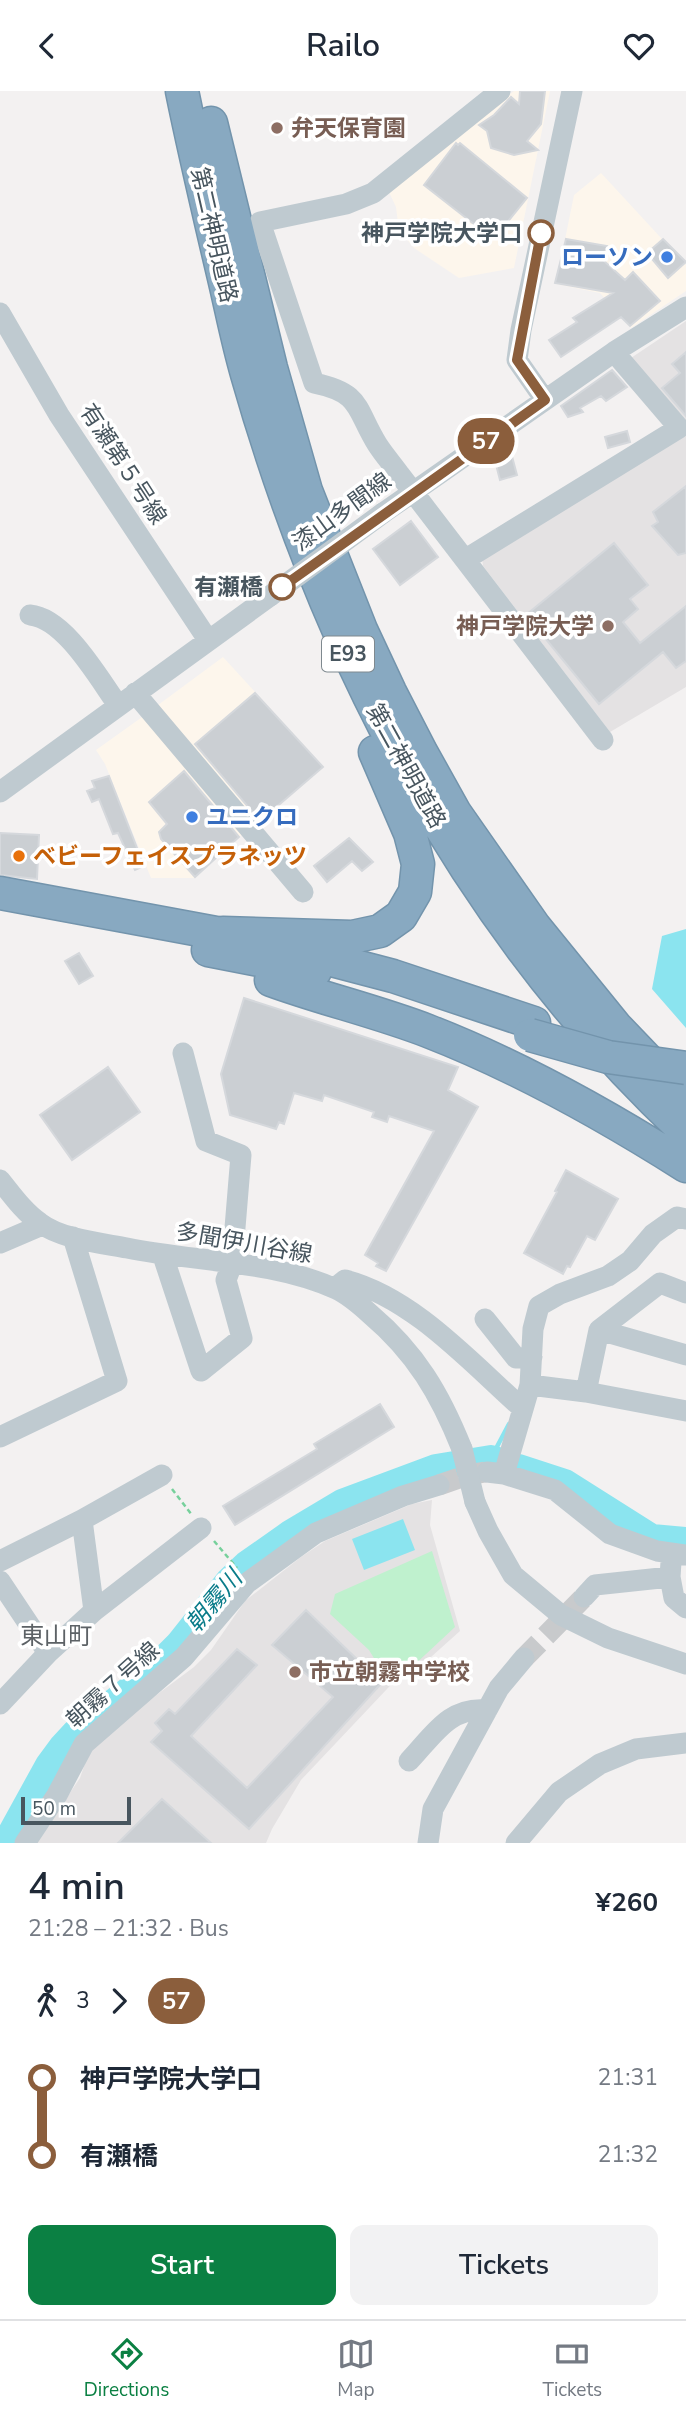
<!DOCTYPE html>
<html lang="en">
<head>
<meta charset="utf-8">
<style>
	body { margin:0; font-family:"Nunito Sans","Noto Sans JP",sans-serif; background:#f2f2f3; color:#1f2937; height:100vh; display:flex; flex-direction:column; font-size:26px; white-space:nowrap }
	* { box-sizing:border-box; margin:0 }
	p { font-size:23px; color:#747a83 }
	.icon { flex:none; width:38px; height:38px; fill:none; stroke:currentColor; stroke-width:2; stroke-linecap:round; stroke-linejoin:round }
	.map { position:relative; height:1752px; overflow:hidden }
	.drawer { display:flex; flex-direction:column; background:#fff; flex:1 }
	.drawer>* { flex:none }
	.badge { padding:0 14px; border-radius:23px; font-size:24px; line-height:46px }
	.scale { position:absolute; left:21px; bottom:18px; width:110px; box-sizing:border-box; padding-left:7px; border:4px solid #48565f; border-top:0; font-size:19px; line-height:24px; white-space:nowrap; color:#48565f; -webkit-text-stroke:5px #fff; paint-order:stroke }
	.map>.badge { position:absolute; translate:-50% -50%; box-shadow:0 0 0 4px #fff }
	.legs { display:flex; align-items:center; gap:10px; height:77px; padding:0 28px; font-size:23px }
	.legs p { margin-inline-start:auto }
	.head { display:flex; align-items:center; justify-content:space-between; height:119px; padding:0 28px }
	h1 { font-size:38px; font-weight:600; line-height:52px }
	.button { display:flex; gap:14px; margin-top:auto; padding:14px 28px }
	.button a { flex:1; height:80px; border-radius:14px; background:#0b8043; color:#fff; font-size:28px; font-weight:600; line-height:80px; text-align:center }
	.button a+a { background:#f2f2f3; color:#1f2937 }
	ul { padding:0 28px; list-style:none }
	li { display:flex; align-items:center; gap:24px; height:77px; font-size:26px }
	li i { display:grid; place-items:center; width:10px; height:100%; margin:0 9px; background:currentColor }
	li i::after { content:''; width:18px; height:18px; margin:-9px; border:5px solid; border-radius:50%; background:#fff }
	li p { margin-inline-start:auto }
	li:first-child i { background:linear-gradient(#0000 50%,currentColor 0) }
	li:last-child i { background:linear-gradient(currentColor 50%,#0000 0) }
	header { display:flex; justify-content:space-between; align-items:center; height:91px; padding:0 28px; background:#fff; font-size:32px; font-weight:600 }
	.tabs { display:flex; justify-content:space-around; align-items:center; height:98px; border-top:2px solid #e0e1e3; background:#fff; font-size:19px; color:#747a83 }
	.tabs a { display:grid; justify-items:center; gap:4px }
	.tabs .active { color:#0b8043 }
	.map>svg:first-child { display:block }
</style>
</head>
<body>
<header><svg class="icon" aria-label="back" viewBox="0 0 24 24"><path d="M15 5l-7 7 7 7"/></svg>Railo<svg class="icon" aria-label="heart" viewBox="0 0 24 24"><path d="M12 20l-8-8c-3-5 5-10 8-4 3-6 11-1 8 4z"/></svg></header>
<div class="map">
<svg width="686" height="1752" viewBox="0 0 686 1752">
	<rect width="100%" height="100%" fill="#f3f1f1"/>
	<!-- commercial -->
	<path fill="#fdf6ec" d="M514,0h36l-36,177 -55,10 -45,-30 -10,-12 -6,-13 -2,-16 -8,-17z
		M601,82l85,92v26l-55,37 -31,-35 -44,-9 18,-89z
		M223,566l101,110 -69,59 -101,-118z
		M145,624l100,117 -50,46h-44l-46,-114 -9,-14z"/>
	<!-- education -->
	<path fill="#e4e2e3" d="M686,230v107l-58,-68z
		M686,343v253l-76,45 -127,-166 -1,-9z
		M432,1409l-2,25 30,106 -48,43 -8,-3 -103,109 -29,49 -6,14h-230l44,-65 10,-29 14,-15 90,-67 17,-17 34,-49 56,-44 24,-16 87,-37z"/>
	<!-- green -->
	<path fill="#bff1ce" d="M432,1460l23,76 -44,41 -8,-1 -9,9 -17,-13 -8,-13 -39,-36 5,-20z"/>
	<!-- water -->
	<path fill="#8be4ef" d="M686,838v99l-34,-39 10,-53z
		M403,1428l12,31 -51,20 -12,-31z"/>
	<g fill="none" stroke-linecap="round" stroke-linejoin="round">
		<!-- stream -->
		<path stroke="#8be4ef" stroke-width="4.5" d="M491,1367l18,-34"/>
		<!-- river -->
		<path stroke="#8be4ef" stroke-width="26" d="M519,1376l46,15 87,55 34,3
			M5,1752l43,-78 14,-19 12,-13 73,-58 31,-31 50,-63 18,-17 44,-31 52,-31 94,-35 55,-9 4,1"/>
	</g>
	<!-- building -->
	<path fill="#cbcfd3" stroke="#d5d8dc" stroke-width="2" d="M520,0h25l-4,33 -14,17 11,9 -24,5 -23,-7 -4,-17 -8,-6 15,-10 17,-18 8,7z
		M456,52l2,2 2,-2 67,55 -26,32 -17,2 -60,-47z
		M566,148l41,7 -3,15 21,19 8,-8 27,29 -30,25 -9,-9 -60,40 -12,-17 28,-18 -4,-4 40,-25 -58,-10z
		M663,148l23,23 -18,16 -21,-25z
		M686,261v64l-24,-28 18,-15 -8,-9z
		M612,279l15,17 -21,14 -5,-5 -21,12 3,4 -15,5 -7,-11z
		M627,340l3,11 -22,6 -3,-11z
		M510,358l7,26 -17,5 -7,-27z
		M686,395v67l-8,2 -26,-29 6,-4 -5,-10z
		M411,430l27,36 -38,28 -27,-36z
		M614,452l34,42 -18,14 8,10 -15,13 17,21 46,-37v55l-10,7 -13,-16 -64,52 -73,-89z
		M255,602l68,74 -63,54 -65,-77z
		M184,680l55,66 -44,40 -34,-38 -2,-7 8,-8 -18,-22z
		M109,685l35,90 -9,4 -17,-37 -5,1 -14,-35 -7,3 -5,-11 8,-3 -3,-7z
		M0,742l39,2 -2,44 -37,-4z
		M349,747l24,24 -11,9 -10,-10 -25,21 -13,-16z
		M79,862l14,23 -14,8 -14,-23z
		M244,907l214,69 -10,23 30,17 -92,164 -10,-5 2,-3 -13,-8 69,-124 -45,-15 -2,6 -15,-5 2,-5 -50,-17 -2,6 -28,-8 -10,31 -5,-2 -3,7 -46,-14 -9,-41z
		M108,976l32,45 -68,48 -32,-45z
		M566,1079l52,29 -23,41 -8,-4 -17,31 -3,-1 -4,8 -39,-21 33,-61 -2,-1z
		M380,1313l14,23 -159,98 -12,-19 94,-57 -3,-5z
		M306,1519l57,55 6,-6 19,17 -139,153 -98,-87 11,-11 -7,-8 14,-14 6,5 62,-65 20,16 -66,71 56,52 86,-91 -61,-52z
		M162,1708l49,44h-93z"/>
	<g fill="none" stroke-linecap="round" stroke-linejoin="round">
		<!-- minor-tunnel -->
		<path stroke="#c8cacc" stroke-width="21" stroke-dasharray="21 10" stroke-linecap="butt" d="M439,1394l29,-10 17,-3
			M524,1567l60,-61"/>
		<!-- highway casing -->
		<g stroke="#7394ac" stroke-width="35">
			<path id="highway" d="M182,0c13,64 28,127 43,191 7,30 13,61 22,92 81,285 220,553 439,758
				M211,32l60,245 35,123 55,139 29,62 31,60 34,61 79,113 82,101 70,73
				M0,802l243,45
				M223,842l129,4 28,-6 21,-15 14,-24 3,-28 -8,-31 -35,-81
				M290,858l103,27 141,47
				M208,859l107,21
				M271,889c52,19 105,31 157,51 90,35 176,83 258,135"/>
		</g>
		<!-- path -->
		<path stroke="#76d09b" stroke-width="2.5" stroke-dasharray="5 3.5" stroke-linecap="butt" d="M172,1398l20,26
			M214,1450l23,27"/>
		<!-- minor -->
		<path stroke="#bfcad0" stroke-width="21" d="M500,0l-127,102 -27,11 -86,18 54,161c48,10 41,25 63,61 7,11 16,21 23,31l203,265
			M0,222l59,102 149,225
			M545,309l-28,-40 4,-30 51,-239
			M383,422l231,-161 72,-45
			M466,468l213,-131 -65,-76
			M30,524c35,3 69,64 88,90
			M135,602l168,199
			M0,701l270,-196
			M0,1089c12,15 24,32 40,43 21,16 61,20 87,25 68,14 144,12 209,41 13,6 23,15 34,25 46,39 70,80 92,135
			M0,1152l42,-18
			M163,1165l38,115 41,-33 -16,-58 6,-16 9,-109 -35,-14 -23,-88
			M335,1197l10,-8c69,18 126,83 178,129
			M485,1228l31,39 16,-1
			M599,1239l87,25
			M530,1294l56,7 100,19
			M586,1301l13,-62 61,-47 26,10
			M0,1346l117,-56 -44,-144
			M487,1381l17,2 51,16 55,44 47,17 29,4
			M504,1383l26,-89 3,-56 6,-23 21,-12 48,-18 22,-15 23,-27 24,-17 9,2
			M475,1411l13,29 25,44 48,40 47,23 78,26
			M0,1470l82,-41
			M671,1471l-1,15 4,21 12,10
			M0,1490l48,72
			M584,1506l11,-12 75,-8
			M94,1520l-12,-91 80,-45
			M0,1613l48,-51 46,-42 107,-83
			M409,1670c24,-25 40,-55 78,-51
			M25,1752l32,-48 27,-51 100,-87 63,-74 69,-50 87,-37 36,-11
			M428,1752l5,-34 66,-121 25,-30
			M516,1752l43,-51 41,-28 36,-15 50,-6"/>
		<!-- highway -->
		<use href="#highway" stroke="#88a9c1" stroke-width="32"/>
		<!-- highway-bridge casing -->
		<g stroke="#7394ac" stroke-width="35" stroke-linecap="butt">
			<path id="highway-bridge" d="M530,944l78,22 78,11"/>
		</g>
		<!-- minor-bridge -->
		<path stroke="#bfcad0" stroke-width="21" d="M270,505l113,-83
			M462,1358l13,53"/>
		<!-- highway-bridge -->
		<use href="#highway-bridge" stroke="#88a9c1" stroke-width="32"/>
	</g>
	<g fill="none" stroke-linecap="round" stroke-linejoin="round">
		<!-- line-1 casing -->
		<g stroke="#fff" stroke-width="16">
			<path id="line-1" d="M282,496l263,-187 -28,-40 24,-127"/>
		</g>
		<!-- line-1 -->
		<use href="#line-1" stroke="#8b5e3c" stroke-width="10"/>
	</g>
	<!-- markers -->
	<g fill="#8d6e63" stroke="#fff" stroke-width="2.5">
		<circle cx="277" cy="37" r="7"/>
		<circle cx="608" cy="535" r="7"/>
		<circle cx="295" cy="1581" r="7"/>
	</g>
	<g fill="#fff" stroke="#8b5e3c" stroke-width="3.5">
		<circle cx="541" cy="142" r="12"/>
		<circle cx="282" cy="496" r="12"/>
	</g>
	<g fill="#3f7fe0" stroke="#fff" stroke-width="2.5">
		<circle cx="667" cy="166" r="7"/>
		<circle cx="192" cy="726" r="7"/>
	</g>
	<circle fill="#e8710a" stroke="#fff" stroke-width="2.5" cx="19" cy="765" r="7"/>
	<g text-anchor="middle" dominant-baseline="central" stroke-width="7" stroke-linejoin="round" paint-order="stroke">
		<!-- shield labels -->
		<rect fill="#fff" stroke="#7f898f" stroke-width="2" x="322" y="545.5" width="52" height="35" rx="5"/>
		<g font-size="21" font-weight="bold" fill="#48565f">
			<text x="348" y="563">E93</text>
		</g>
		<!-- education labels -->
		<g font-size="23" font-weight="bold" fill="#785e54" stroke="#fff" text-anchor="start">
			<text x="291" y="37">弁天保育園</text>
			<text x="594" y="535" text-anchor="end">神戸学院大学</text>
			<text x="309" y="1581">市立朝霧中学校</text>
		</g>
		<!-- stop labels -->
		<g font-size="23" font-weight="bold" fill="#48565f" stroke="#fff" text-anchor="end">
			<text x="522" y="142">神戸学院大学口</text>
			<text x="263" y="496">有瀬橋</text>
		</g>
		<!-- street labels -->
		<g font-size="23" fill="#48565f" stroke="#fff">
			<text transform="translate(214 144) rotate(77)">第二神明道路</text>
			<text transform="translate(123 373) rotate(57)">有瀬第５号線</text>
			<text transform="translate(342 421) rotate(-36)">漆山多聞線</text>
			<text transform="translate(406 675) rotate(61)">第二神明道路</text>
			<text transform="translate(244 1152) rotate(10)">多聞伊川谷線</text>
			<text transform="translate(113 1594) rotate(-42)">朝霧７号線</text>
		</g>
		<!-- shop labels -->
		<g font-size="23" font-weight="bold" fill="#366cbe" stroke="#fff" text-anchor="end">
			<text x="653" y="166">ローソン</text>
			<text x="206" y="726" text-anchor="start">ユニクロ</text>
		</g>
		<!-- food labels -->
		<g font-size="23" font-weight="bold" fill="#c56008" stroke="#fff" text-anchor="start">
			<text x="33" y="765">ベビーフェイスプラネッツ</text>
		</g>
		<!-- water labels -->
		<g font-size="24" font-style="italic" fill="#0a7c8a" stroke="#fff">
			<text transform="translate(214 1510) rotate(-50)">朝霧川</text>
		</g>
		<!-- neighbourhood labels -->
		<g font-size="24" fill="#5d6266" stroke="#fff">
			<text x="56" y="1545">東山町</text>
		</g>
	</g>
</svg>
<div class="scale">50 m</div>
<b class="badge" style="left:486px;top:350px;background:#8b5e3c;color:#fff">57</b>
</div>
<section class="drawer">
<div class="head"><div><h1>4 min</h1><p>21:28 – 21:32 · Bus</p></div><b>¥260</b></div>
<div class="legs"><svg class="icon" aria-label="walk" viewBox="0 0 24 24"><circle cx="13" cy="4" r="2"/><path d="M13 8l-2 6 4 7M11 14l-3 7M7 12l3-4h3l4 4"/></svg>3<svg class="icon" aria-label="forward" viewBox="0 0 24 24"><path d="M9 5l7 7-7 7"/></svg><b class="badge" style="background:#8b5e3c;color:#fff">57</b></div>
<ul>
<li><i style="color:#8b5e3c"></i><b>神戸学院大学口</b><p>21:31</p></li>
<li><i style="color:#8b5e3c"></i><b>有瀬橋</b><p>21:32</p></li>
</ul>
<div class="button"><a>Start</a><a>Tickets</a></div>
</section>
<nav class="tabs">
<a class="active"><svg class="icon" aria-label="directions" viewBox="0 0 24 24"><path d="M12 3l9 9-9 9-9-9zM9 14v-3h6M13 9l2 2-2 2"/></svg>Directions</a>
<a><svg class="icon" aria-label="map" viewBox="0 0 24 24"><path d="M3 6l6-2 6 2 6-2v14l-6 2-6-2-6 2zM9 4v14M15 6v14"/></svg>Map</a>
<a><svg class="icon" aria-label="tickets" viewBox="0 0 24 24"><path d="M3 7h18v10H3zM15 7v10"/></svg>Tickets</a>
</nav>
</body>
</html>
